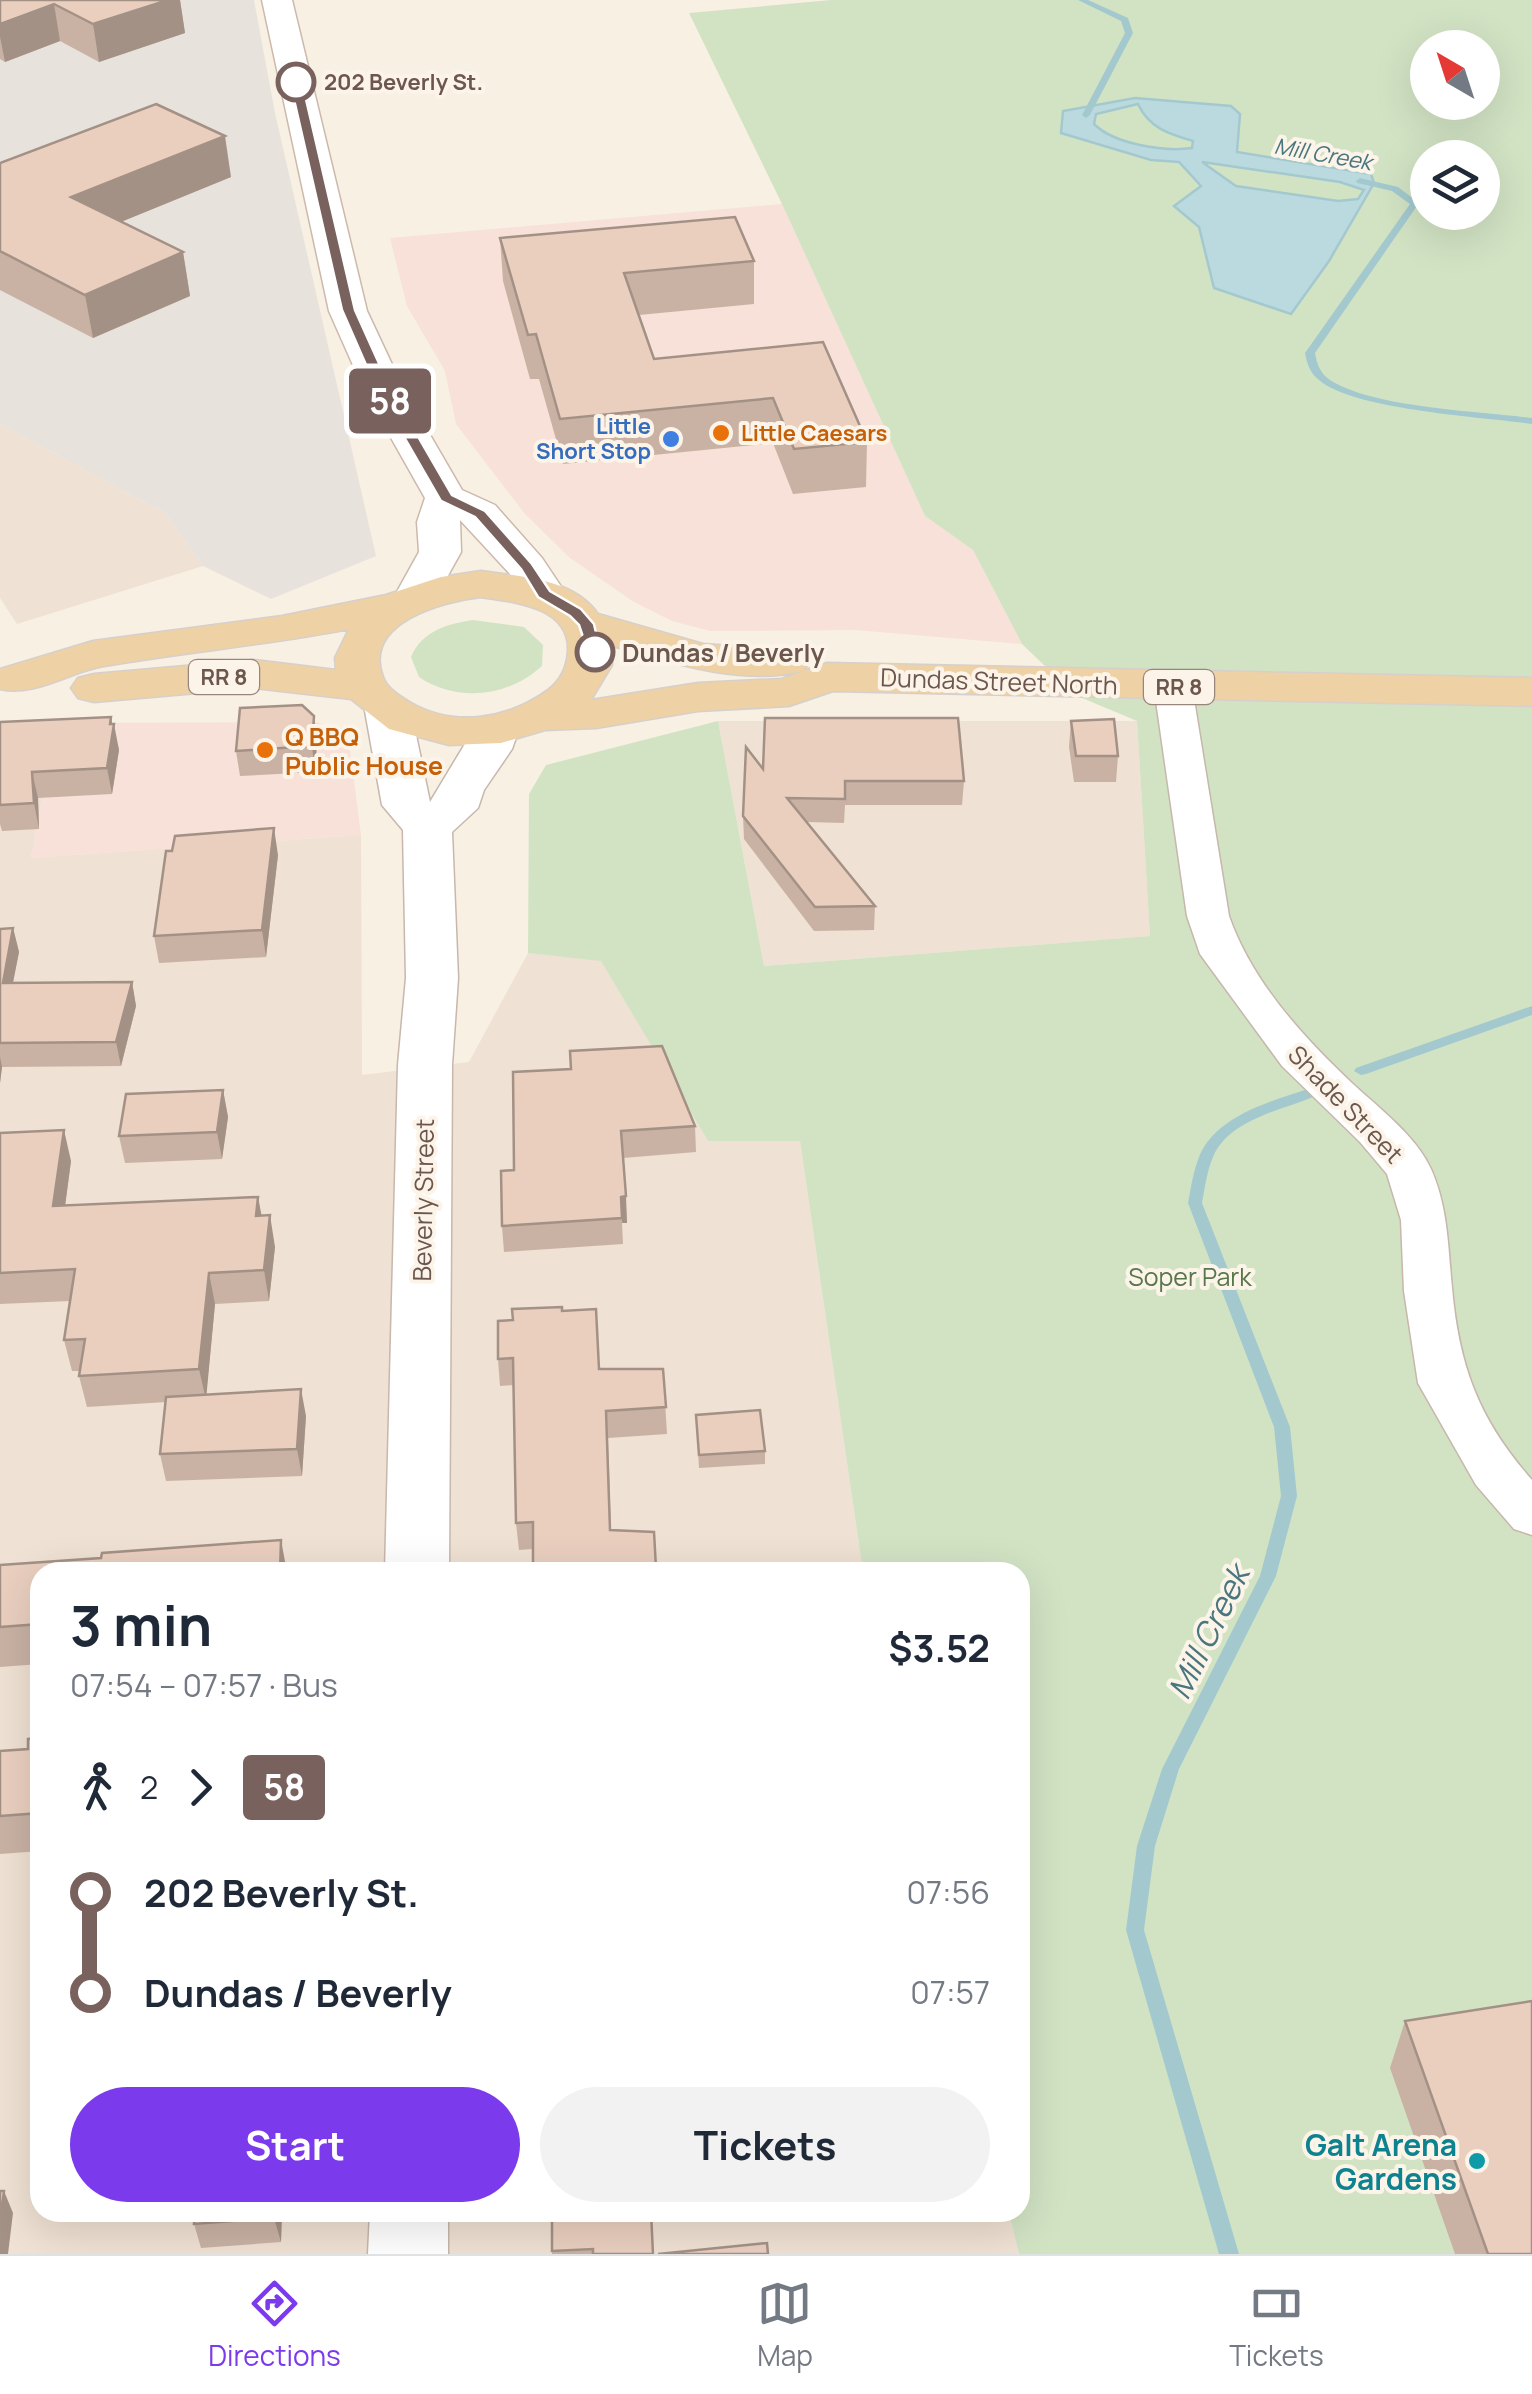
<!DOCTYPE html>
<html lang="en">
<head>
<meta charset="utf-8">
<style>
	body { margin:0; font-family:Manrope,sans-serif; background:#f2f2f3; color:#1f2937; height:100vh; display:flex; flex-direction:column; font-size:38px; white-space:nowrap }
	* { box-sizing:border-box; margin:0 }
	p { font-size:32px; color:#747a83 }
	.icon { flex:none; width:55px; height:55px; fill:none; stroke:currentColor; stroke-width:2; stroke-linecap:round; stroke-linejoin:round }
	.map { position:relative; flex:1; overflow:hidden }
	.details { position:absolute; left:30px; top:1562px; width:1000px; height:660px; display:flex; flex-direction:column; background:#fff; border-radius:30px; box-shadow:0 10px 40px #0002 }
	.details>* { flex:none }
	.badge { padding:0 20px; border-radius:8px; font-size:35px; line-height:65px }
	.needle { width:65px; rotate:321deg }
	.controls { position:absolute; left:1410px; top:30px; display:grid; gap:20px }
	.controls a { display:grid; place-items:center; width:90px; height:90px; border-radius:50%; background:#fff; box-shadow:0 10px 40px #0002; font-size:50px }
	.map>.badge { position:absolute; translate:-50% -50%; box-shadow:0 0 0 5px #fff }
	.legs { display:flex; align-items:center; gap:15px; height:110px; padding:0 40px; font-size:32px }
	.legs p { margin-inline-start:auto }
	.head { display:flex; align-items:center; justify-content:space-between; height:170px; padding:0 40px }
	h1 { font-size:55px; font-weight:700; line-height:75px }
	.primary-button { display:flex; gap:20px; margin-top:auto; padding:20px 40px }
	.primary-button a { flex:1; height:115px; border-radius:60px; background:#7c3aed; color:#fff; font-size:40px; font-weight:700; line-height:115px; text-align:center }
	.primary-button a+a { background:#f2f2f3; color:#1f2937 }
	ul { padding:0 40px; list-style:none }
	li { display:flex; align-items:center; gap:35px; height:100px; font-size:38px }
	li i { display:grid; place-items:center; width:15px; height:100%; margin:0 12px; background:currentColor }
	li i::after { content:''; width:25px; height:25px; margin:-12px; border:8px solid; border-radius:50%; background:#fff }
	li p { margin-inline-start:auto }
	li:first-child i { background:linear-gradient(#0000 50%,currentColor 0) }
	li:last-child i { background:linear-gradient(currentColor 50%,#0000 0) }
	.menu { display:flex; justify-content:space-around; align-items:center; height:140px; border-top:2px solid #e0e1e3; background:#fff; font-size:28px; color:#747a83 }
	.menu a { display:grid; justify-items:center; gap:5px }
	.menu .on { color:#7c3aed }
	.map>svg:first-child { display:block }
</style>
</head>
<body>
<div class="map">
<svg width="1532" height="2254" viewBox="0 0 1532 2254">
	<rect width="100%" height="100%" fill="#f8f0e3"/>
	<!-- residential -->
	<path fill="#efe1d3" d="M0,424l165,89 38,53 -186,58 -17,-26z
		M718,721h419l13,215 -386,30z
		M0,722l56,1 -25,135 330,-23 1,240 107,-13 59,-109 73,7 107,181h92l63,431h-823v640h969l10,42h-1019z"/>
	<!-- commercial -->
	<path fill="#f7e1d8" d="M782,204l143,312 48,34 49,94 -167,-14 -145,1 -38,-10 -38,-19 -64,-44 -45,-44 -69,-90 -11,-53 -38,-65 -17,-68z
		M316,722l32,12 13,101 -330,23 25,-135z"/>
	<!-- industrial -->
	<path fill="#e8e2dd" d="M0,0h254l21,113 101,443 -105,43 -68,-33 -38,-53 -165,-89z"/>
	<!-- green -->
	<path fill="#d2e3c4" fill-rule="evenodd" d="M831,0h701v2254h-513l-10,-41 11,-1v-640h-157l-63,-431h-92l-107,-180 -73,-8 1,-159 17,-29 172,-44 46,245 386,-30 -13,-215 -62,-26 -53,-51 -49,-94 -48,-34 -143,-312 -93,-191zM1428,48h54v54h-54zM1428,158h54v54h-54z
		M473,620l51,7 19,18 -1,21c-34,31 -84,37 -123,11l-8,-20c11,-26 36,-33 62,-37z"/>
	<!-- water -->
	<path fill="#bbdadf" stroke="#a3c9cf" stroke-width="2.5" fill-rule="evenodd" d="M1135,98l96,8 9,8 -3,38 134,22 3,9 -45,78 -38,53 -77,-26 -15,-61 -25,-21 27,-20 -22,-24 -28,-2 -90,-27 2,-22zM1138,104c11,24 31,30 55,37l-1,7c-28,4 -78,-4 -98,-24l2,-10zM1202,162l138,20 24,8 -6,9 -20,2 -102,-15z"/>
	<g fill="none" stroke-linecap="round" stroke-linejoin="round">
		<!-- stream -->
		<path fill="#a3c9cf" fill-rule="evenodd" d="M1078,0h10l40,18 5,15 -43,82 -4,3 -4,-3 43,-82 -4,-12z
			M1360,178l38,9 21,16 -104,150c2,11 5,20 15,27 44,28 149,31 202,38v6c-48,-7 -179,-14 -213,-44 -9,-7 -12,-16 -14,-27l105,-149 -18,-13 -35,-8 -1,-2z
			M1532,1006v9l-166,59 -5,1 -7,-4 2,-3z
			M1308,1089l7,5 -2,3c-34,14 -84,23 -100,60 -6,14 -8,30 -11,46l88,224 7,69 -21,80 -97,193 -24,77 -11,84 95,324h-20l-93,-324 11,-84 25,-77 98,-193 21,-80 -7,-69 -86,-224c3,-15 5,-31 11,-46 17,-41 70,-55 109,-68z"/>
		<!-- minor casing -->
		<g stroke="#c7b7ac" stroke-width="3">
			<path id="minor" d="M1173,676l13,3 6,8 37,229c23,66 75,122 125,169 26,24 62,51 77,84 17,38 17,78 21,119 7,79 27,132 80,192v55l-18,-6 -38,-44 -58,-102 -14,-92 -3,-71 -14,-46 -27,-32 -78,-76 -82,-112 -13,-38 -33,-229 6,-8z"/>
		</g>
		<!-- tertiary casing -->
		<g stroke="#c7b7ac" stroke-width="3">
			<path id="tertiary" d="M388,697l16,4 7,10 19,91 50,-83 16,-4 16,4 7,10 -7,20 -28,41 -6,18 -26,24 6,146 -6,87 -3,507h-64l13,-507 8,-87 -3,-148 -21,-25 -17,-94 7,-10z
				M370,2212h78v42h-80z"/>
		</g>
		<!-- secondary casing -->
		<g stroke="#ccb9ac" stroke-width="3">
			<path id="secondary" d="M262,0h30l75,311 37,79 58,100 33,15 47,53 24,36 -7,9 -15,4 -15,-4 -19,-29 -50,-54 1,32 -30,54 -15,4 -15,-4 -7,-9 25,-45 -2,-30 8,-24 -61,-108 -35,-79z"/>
		</g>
		<!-- primary casing -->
		<g stroke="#d6d0cd" stroke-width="3">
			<path id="primary" d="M481,571c39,6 92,7 117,43l105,30 100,7 7,10 -7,10 24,-8 705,15v28l-699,-15 -44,15 -91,5 -102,17 -51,2 -44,13 -52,2 -60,-16 -38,-30 -97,-11 -160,14 -16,-4 -7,-10 7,-10 16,-4 160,-14 82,10 -1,-12 14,-29c-82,16 -164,23 -245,37 -35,6 -69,31 -104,23v-20l93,-28 189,-25 104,-21 55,-18zM481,597c34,5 89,10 87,54 -1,17 -7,29 -20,39 -40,29 -93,38 -137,13 -10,-6 -24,-14 -28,-26 -21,-55 61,-76 98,-80zM613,646c59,17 128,40 190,25l-21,8 -84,4 -107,17 21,-35z"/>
		</g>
		<!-- minor -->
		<use href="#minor" fill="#fff" fill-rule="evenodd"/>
		<!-- tertiary -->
		<use href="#tertiary" fill="#fff" fill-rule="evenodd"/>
		<!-- secondary -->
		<use href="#secondary" fill="#fff" fill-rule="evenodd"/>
		<!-- primary -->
		<use href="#primary" fill="#eed1a4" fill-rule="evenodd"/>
	</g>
	<!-- wall -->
	<path fill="#c9b2a4" d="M0,0h180l5,33 -86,29 -39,-21 -55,21 -5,-3z
		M0,163l231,14 -110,45 62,30 7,44 -97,42 -93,-48z
		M500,238l254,23v43l-115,11 15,44 169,-17 44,100 -1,45 -73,7 -20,-51 -210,21 -24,-85h-9l-27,-98z
		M314,716l3,26 -2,30 -75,4 -4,-25z
		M1071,721l47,35 -2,26h-42l-5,-35z
		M0,722l112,2 7,26 -7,44 -74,4 1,31 -37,2 -2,-7z
		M763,769l201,12 -2,24h-117l-1,18 -37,-1 68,84 -1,24 -60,1 -70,-92 -1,-23z
		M278,855l-12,102 -107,6 -5,-27z
		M13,928l6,24 -6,31 119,-1 4,24 -15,60 -119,1 -2,16v-154z
		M513,1072l182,54 1,26 -73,6 4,65h-5l1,21 -119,8 -2,-26 12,-56z
		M223,1090l5,27 -6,42 -97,4 -6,-27z
		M0,1133l71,28 -6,44 193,-8 3,19 14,31 -6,54 -54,3 -9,91 100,21 -4,60 -136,5 -6,-27 6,-52 -79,5 -8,-31 1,-5h-8l-8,-31 6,-39 -70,3z
		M562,1307v4l34,-2 3,60h64l4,65 -59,4 3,92 43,2 2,36 34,-2 1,6h-158v-23l-14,1 -3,-27 -3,-138 -13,1 -2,-27v-38l15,-1 -1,-11z
		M696,1415l69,36v13l-66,4z
		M281,1540l-241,32v92l-40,3v-102l101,-7z
		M40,1738v113l-40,3v-103l28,-2z
		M1405,2021l127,233h-77l-65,-186z
		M147,2212h135l-1,30 -80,6 -7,-24v-7l-44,5z
		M552,2212l101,42h-101z"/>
	<!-- shaded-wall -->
	<path fill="#a49186" d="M140,0h40l5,33 -86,29 -6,-38z
		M54,4l6,37 -55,21 -5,-25v-13z
		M225,136l6,41 -152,62 -8,-42z
		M183,252l7,44 -97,42 -8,-43z
		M314,716l3,26 -2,30 -3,-26z
		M111,717l2,11 1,-4 5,26 -7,44 -5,-26z
		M32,772l6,26 1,31 -5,-26z
		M274,828l4,27 -12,102 -4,-27z
		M13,928l6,24 -11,55 -5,-24z
		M132,982l4,24 -15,60 -5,-24z
		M0,1057l2,10 -2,16z
		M223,1090l5,27 -6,42 -5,-27z
		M64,1130l7,31 -10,76 -8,-31z
		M626,1196l1,27h-5l-1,-26z
		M258,1197l6,31 -8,-12z
		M270,1215l5,32 -6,54 -5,-31z
		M209,1273l6,31 -9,96 -7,-31z
		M301,1389l5,27 -4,60 -5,-27z
		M281,1540l6,32h-7z
		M4,2191l9,22 -5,41h-8v-31z
		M275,2212h7l-1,30 -7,-24z"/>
	<!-- building -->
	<path fill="#eacfbf" stroke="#a49186" stroke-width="2.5" d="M0,0h168l-75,24 -39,-20 -54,20z
		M156,104l69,32 -154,61 112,55 -98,43 -85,-44v-88z
		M735,217l19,44 -130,12 30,86 169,-17 44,100 -73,7 -21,-51 -213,21 -24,-85 -8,1 -28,-97z
		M302,705l12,11 -2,30 -76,5 4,-43z
		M111,717l-1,7h4l-7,44 -75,4 2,31 -34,2v-83z
		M765,718h193l6,63h-119v18l-58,-1 88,108 -60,1 -72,-91 3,-69 17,22z
		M1114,719l4,37h-42l-5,-35z
		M274,828l-12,102 -108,6 12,-85h6l3,-15z
		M13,928l-10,55 129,-1 -16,60 -116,1v-114z
		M662,1046l33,80 -74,5 5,65 -5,1 1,21 -120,8 -1,-55 13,-1 -1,-98 58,-3 -1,-18z
		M223,1090l-6,42 -98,4 7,-42z
		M64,1130l-11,76 205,-9 -2,19 14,-1 -6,55 -55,3 -10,96 -120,7 6,-37 -21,1 11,-71 -75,4v-140z
		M562,1307v4l34,-2 3,60h64l3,38 -60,4 4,119 44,2 2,36 34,-2 1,6h-158v-50l-17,1 -3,-165 -15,1v-38l15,-1 -1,-11z
		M301,1389l-4,60 -137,5 6,-57z
		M760,1410l5,41 -66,4 -3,-40z
		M281,1540l-1,32h-240v52l-40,3v-62l101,-7 1,-5z
		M40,1738v75l-40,3v-65l28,-2v-10z
		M1532,2001v253h-44l-83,-233z
		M0,2191h4l-4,32z
		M195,2212h80l-1,6 -80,6z
		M552,2212h99l2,42h-60v-5l-41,2z
		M767,2243l1,11h-110z"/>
	<!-- line-1 -->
	<path fill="#79625d" stroke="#fff" stroke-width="2.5" d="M296,79l6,3 53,228 36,80 61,105 33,16 47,53 18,27 31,18 13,15 7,31h-12l-10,-30 -9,-9 -32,-19 -17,-28 -46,-52 -34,-16 -64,-111 -35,-80 -52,-228z"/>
	<!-- markers -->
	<g fill="#fff" stroke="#79625d" stroke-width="5">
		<circle cx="296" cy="82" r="18"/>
		<circle cx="595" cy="652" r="18"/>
	</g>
	<g fill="#e8710a" stroke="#fcf4e9" stroke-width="4">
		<circle cx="721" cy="433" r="10"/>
		<circle cx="265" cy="750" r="10"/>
	</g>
	<circle fill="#3f7fe0" stroke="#fcf4e9" stroke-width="4" cx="671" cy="439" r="10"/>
	<circle fill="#0f9aa8" stroke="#fcf4e9" stroke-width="4" cx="1477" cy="2161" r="10"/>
	<g text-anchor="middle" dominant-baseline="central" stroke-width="8" stroke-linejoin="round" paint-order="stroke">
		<!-- far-stop labels -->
		<g font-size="22" font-weight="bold" fill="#6d574d" stroke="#fcf4e9" text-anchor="start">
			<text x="324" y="82">202 Beverly St.</text>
		</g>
		<!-- far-water labels -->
		<g font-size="22" font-style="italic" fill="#4a767d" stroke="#fcf4e9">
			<text transform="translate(1323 154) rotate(10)">Mill Creek</text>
		</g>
		<!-- far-shop labels -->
		<g font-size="22" font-weight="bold" fill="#366cbe" stroke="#fcf4e9" text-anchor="end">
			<text x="651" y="426">Little<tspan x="651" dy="25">Short Stop</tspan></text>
		</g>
		<!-- far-food labels -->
		<g font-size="22" font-weight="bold" fill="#c56008" stroke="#fcf4e9" text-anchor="start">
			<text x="741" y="433">Little Caesars</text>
		</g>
		<!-- shield labels -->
		<g fill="#fcf4e9" stroke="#98867c" stroke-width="2.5">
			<rect x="189" y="660" width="70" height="34" rx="8"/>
			<rect x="1144" y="670" width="70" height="34" rx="8"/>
		</g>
		<g font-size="22" font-weight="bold" fill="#6d574d">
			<text x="224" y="677">RR 8</text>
			<text x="1179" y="687">RR 8</text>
		</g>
		<!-- stop labels -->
		<g font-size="25" font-weight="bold" fill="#6d574d" stroke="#fcf4e9" text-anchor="start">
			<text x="622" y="652">Dundas / Beverly</text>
		</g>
		<!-- street labels -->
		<g font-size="25" fill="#6d574d" stroke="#fcf4e9">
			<text transform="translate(999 681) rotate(2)">Dundas Street North</text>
			<text transform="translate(1346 1104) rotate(46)">Shade Street</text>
			<text transform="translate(423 1200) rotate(-89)">Beverly Street</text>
		</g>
		<!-- food labels -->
		<g font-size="25" font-weight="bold" fill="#c56008" stroke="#fcf4e9" text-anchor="start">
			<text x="285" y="736">Q BBQ<tspan x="285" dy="29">Public House</tspan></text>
		</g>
		<!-- park labels -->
		<g font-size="25" fill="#58774a" stroke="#fcf4e9">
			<text x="1190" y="1276">Soper Park</text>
		</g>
		<!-- near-culture labels -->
		<g font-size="30" font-weight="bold" fill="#0d838f" stroke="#fcf4e9" text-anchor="end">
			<text x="1457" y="2144">Galt Arena<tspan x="1457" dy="34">Gardens</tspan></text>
		</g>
		<!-- near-water labels -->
		<g font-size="32" font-style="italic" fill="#4a767d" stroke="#fcf4e9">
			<text transform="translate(1208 1632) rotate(-64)">Mill Creek</text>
		</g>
	</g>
</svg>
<div class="controls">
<a><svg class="needle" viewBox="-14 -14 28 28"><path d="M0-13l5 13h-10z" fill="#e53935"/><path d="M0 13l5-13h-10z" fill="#747a83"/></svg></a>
<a><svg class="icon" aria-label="layers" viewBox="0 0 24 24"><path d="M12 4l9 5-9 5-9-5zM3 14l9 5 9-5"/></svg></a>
</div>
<b class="badge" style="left:390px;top:401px;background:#79625d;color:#fff">58</b>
<section class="details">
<div class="head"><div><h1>3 min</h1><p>07:54 – 07:57 · Bus</p></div><b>$3.52</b></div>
<div class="legs"><svg class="icon" aria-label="walk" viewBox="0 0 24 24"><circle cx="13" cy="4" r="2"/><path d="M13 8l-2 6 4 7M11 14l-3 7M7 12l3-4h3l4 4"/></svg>2<svg class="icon" aria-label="forward" viewBox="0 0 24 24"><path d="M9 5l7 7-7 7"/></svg><b class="badge" style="background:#79625d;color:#fff">58</b></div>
<ul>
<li><i style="color:#79625d"></i><b>202 Beverly St.</b><p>07:56</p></li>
<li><i style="color:#79625d"></i><b>Dundas / Beverly</b><p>07:57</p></li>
</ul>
<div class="primary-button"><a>Start</a><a>Tickets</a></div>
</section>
</div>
<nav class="menu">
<a class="on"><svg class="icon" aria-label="directions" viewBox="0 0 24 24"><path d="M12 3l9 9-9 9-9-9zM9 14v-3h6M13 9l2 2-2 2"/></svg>Directions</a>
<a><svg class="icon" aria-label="map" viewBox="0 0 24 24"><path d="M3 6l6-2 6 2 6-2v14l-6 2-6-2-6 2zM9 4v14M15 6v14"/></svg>Map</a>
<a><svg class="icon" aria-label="tickets" viewBox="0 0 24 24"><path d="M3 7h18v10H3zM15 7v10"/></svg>Tickets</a>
</nav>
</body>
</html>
